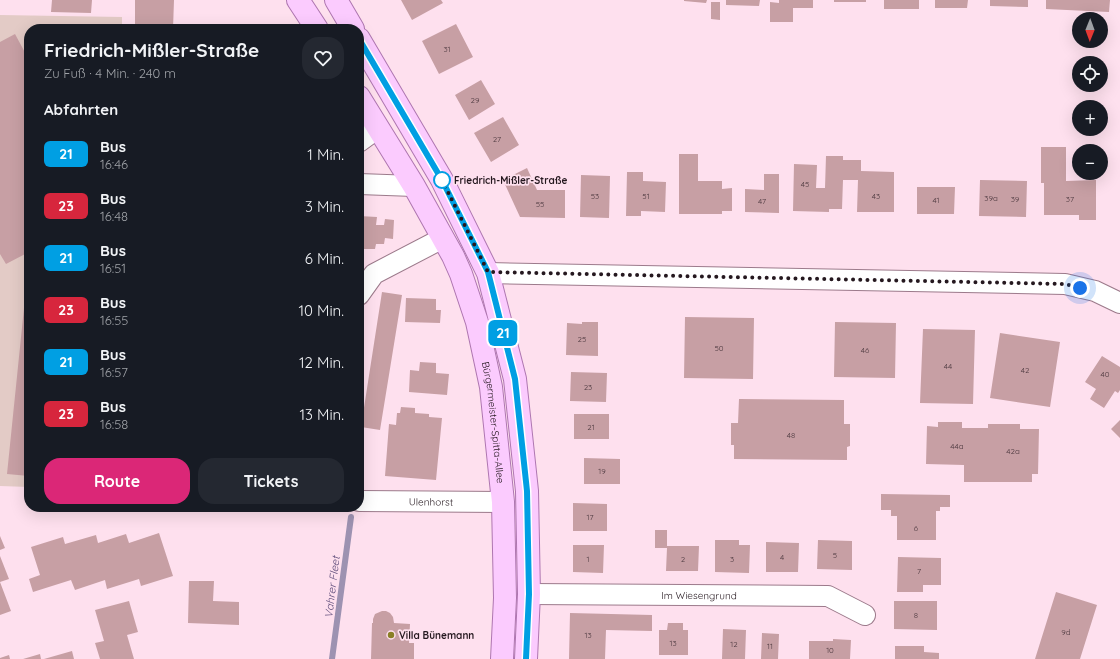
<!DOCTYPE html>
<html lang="de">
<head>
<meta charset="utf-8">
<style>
	body { margin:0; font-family:Quicksand,sans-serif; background:#242831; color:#f1f3f6; height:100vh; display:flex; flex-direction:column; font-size:15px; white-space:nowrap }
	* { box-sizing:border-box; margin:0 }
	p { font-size:13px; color:#9ea1a6 }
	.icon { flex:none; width:22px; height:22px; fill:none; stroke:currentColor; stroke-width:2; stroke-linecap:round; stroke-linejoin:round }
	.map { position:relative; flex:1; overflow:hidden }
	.side { position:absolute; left:24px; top:24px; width:340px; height:488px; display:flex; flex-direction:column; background:#171b24; border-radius:16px; box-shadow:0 4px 16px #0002 }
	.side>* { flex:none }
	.badge { padding:0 8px; border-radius:6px; font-size:14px; line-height:26px }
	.needle { width:26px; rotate:181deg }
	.fabs { position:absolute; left:1072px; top:12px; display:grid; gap:8px }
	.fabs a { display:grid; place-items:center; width:36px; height:36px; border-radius:50%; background:#171b24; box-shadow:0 4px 16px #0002; font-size:20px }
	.you { position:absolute; width:20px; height:20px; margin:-10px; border:3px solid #fff; border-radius:50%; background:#1a73e8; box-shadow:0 0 0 6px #1a73e833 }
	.map>.badge { position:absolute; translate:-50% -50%; box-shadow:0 0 0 2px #fff }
	h2 { padding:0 20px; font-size:15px; line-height:36px }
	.round { display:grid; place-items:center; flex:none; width:42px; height:42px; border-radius:16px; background:#242831 }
	.head { display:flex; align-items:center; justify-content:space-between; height:68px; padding:0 20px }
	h1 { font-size:19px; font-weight:700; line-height:30px }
	.action { display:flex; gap:8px; margin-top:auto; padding:8px 20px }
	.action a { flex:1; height:46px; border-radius:16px; background:#db2777; color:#fff; font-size:16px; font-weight:700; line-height:46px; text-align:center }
	.action a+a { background:#242831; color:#f1f3f6 }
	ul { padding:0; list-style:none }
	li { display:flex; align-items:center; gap:12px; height:52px; padding:0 20px }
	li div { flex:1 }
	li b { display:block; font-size:15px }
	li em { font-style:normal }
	li .badge { min-width:44px; font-weight:700; text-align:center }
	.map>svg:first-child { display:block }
</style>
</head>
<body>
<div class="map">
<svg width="1120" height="659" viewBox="0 0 1120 659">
	<rect width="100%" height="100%" fill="#fee0ee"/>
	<!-- green -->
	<path fill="#e3cbc6" d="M0,15l122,2v12h-93v458l-29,-1z"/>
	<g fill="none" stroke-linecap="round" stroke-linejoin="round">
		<!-- stream -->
		<path stroke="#9d92b1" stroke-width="6" d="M332,659l19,-142"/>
	</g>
	<!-- building -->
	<path fill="#c79fa4" d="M52,0h40l-1,13 -40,-1z
		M135,0h39l-1,29h-38z
		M401,0h40l2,3 -31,17z
		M684,0h23l-1,3 -22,-2z
		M726,0h34l-1,6 -33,-1z
		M779,0h34v8h-20v14h-23v-20l9,1z
		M834,0h32v2h-32z
		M884,0h35v9h-35z
		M935,0h33l-1,8h-32z
		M990,0h38v7l-38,-1z
		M1046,0h64l-1,12 -63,-3z
		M711,2h9v18l-9,-1z
		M456,24l17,33 -34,17 -17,-33z
		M15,34l14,26v192l-23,12 -6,-10v-212z
		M481,80l14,24 -26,16 -14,-25z
		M503,117l16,28 -28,17 -17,-29z
		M1041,147h25v34l30,-1v40h-17v-5h-35v-32h-3z
		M679,154h19v27h24v8l10,-1v23h-10v3h-43z
		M826,156h17v4h18v11l33,1v40h-37l1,-32h-15l-1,29h-13v3l-36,-1 1,-47 23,1 -1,23h9z
		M527,168l10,22h28v28l-45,-1 -17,-37z
		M627,172h16v9l23,1 -1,30 -24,-1v5h-15z
		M764,174h15v39l-34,-1v-23l19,1z
		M581,175l29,1 -1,42 -29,-1z
		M980,180l47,1 -1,36 -47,-1z
		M917,187h38l-1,27h-37z
		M359,216l18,1 -1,8h8l1,-6 9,1 -1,19 -8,-1 -1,6h-8l-1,5h-16z
		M382,292l20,3 -22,135 -19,-3z
		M406,298l30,1v11h5l-1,13 -35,-1z
		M29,305v171l-22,-2 17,-166z
		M685,317l69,1 -1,61 -69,-1z
		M582,322h16v34l-32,-1 1,-32 15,1z
		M835,322l61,1 -1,55 -61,-1z
		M923,329l52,1 -2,74 -53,-1z
		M1000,333l60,9 -10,65 -60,-9z
		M1102,356l18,11v23l-2,3 -3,-2 -11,17 -14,-9 6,-10 -11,-7z
		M420,362l16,1v10l13,1 -2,21 -38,-3 1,-22 9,1z
		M571,372l36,1 -1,29 -36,-1z
		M739,399l105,1v24h6v22l-3,1v13l-113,-1v-14h-3v-22h7z
		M401,407l14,1v5l14,1v3l13,1 -6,62 -51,-4 4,-52 7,1 1,-12h3z
		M574,414h35v25h-35z
		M1120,420v18l-9,-9z
		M938,422h24v6h26v-4h32v5h19l-1,45h-6v8h-68v-17l-38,-1 1,-38 11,1z
		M584,458l36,1v25h-36z
		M881,494l69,1v12h-10v4h-4v29h-39v-24h-6v-6h-10z
		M573,503l34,1v27h-34z
		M655,530h12v16h32l-1,25h-32l1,-23h-12z
		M159,533l14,43 -32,10 -2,-7 -32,10 -2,-9 -30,10 -4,-10 -38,12 -4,-13 11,-4 -9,-28 32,-10 2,7 31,-9 2,8 28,-9 3,9z
		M0,536l5,12 -5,2z
		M715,540h24v5h11l-1,28 -34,-1z
		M818,540l34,1v29l-35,-1z
		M766,542l33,1 -1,29h-32z
		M573,545h31l-1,28 -30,-1z
		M0,556l9,23 -9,3 11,29 -11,4z
		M898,557l43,1v27h-18v7h-26z
		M189,581h25l-1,20 26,1v23l-51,-2z
		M1056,592l41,13 -17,54h-45z
		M129,601l9,31 -11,3 7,24h-34l-5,-16 9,-2 -9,-31z
		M894,601h43v29l-43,-1z
		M382,611h4l4,2 3,4 1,6 16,1 -1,19h5v16h-43l1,-36h1v-4l2,-5z
		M570,613l82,2v16l-46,-1 -1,29h-36z
		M668,623h15v7h5v25h-29v-25h8z
		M723,629l23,1 -1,29h-23z
		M762,633l17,1 -1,25h-17z
		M833,639l18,1 -1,19h-41v-18h24z
		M895,646h29v6l15,1v6h-44z
		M72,651l2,8h-30z
		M40,654l1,5h-18z
		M9,655l1,4h-10v-1z"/>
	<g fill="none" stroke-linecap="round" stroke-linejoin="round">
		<!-- minor casing -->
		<g stroke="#9c7a8b" stroke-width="22">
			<g id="minor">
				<path d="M359,142l19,-14"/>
				<path d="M359,184l55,2"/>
				<path d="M488,273l577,11 30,7 25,12"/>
				<path d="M359,295l15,-21 69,-36"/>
				<path id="s1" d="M359,501l144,1"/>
				<path id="s2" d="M529,594l299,2 37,19"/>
			</g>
		</g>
		<!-- major casing -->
		<g stroke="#ae76b0" stroke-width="24">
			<g id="major">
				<path d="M298,0l19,29"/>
				<path d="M336,0l17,29"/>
				<path d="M359,39l83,141 46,93 27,106 12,112 2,103 -3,65"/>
				<path id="s3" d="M359,97l55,89 39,70 8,18 16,48 14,65 12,115 2,96 -3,61"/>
			</g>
		</g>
		<!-- minor -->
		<use href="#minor" stroke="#fff" stroke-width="20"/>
		<!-- major -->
		<use href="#major" stroke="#fbcbfe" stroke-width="22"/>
	</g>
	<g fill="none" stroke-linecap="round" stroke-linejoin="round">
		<!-- line casing -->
		<g stroke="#fff" stroke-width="9">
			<path id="line" d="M359,39l83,141 46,92 27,107 12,112 2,103 -3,65"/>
		</g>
		<!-- line -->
		<use href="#line" stroke="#009fe3" stroke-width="6"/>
		<!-- walk -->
		<path stroke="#25181f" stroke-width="4" stroke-dasharray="0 7.2" d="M442,180l46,92 577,12 15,4"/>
	</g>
	<!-- markers -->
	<circle fill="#fff" stroke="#009fe3" stroke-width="2" cx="442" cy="180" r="8"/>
	<circle fill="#8a7f26" stroke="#fee0ee" stroke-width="1.5" cx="391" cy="635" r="4"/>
	<g text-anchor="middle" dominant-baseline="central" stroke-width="3.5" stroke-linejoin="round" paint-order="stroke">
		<!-- number labels -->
		<g font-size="8" fill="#4e3a40">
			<text x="447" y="49">31</text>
			<text x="475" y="100">29</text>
			<text x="497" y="139">27</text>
			<text x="805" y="184">45</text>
			<text x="595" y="196">53</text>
			<text x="646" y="196">51</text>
			<text x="876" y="196">43</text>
			<text x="991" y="198">39a</text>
			<text x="1015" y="199">39</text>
			<text x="1070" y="199">37</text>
			<text x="936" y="200">41</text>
			<text x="762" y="201">47</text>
			<text x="540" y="204">55</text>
			<text x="582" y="339">25</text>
			<text x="719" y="348">50</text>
			<text x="865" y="350">46</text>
			<text x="948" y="366">44</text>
			<text x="1025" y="370">42</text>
			<text x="1105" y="374">40</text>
			<text x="588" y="387">23</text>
			<text x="591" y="427">21</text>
			<text x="791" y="435">48</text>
			<text x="957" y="446">44a</text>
			<text x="1013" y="451">42a</text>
			<text x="602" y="471">19</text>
			<text x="590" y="517">17</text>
			<text x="916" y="528">6</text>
			<text x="835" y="555">5</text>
			<text x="782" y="557">4</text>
			<text x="588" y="559">1</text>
			<text x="683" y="559">2</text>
			<text x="732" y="559">3</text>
			<text x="919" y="571">7</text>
			<text x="916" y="615">8</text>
			<text x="1066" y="632">9d</text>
			<text x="588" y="635">13</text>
			<text x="673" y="643">13</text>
			<text x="734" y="644">12</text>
			<text x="770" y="646">11</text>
			<text x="830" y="650">10</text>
		</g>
		<!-- stop labels -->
		<g font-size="10" font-weight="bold" fill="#25181f" stroke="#fee0ee" text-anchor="start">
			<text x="454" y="180">Friedrich-Mißler-Straße</text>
		</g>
		<!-- street labels -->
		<g font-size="10" fill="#25181f" stroke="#fee0ee">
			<text stroke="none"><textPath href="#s3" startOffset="357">Bürgermeister-Spitta-Allee</textPath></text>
			<text stroke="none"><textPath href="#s1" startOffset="72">Ulenhorst</textPath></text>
			<text stroke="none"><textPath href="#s2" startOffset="170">Im Wiesengrund</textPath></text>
		</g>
		<!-- poi labels -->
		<g font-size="10" font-weight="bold" fill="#25181f" stroke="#fee0ee" text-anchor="start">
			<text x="399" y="635">Villa Bünemann</text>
		</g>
		<!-- water labels -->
		<g font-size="11" font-style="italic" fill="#5e4c7a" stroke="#fee0ee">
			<text transform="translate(332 587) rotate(-83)">Vahrer Fleet</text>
		</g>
	</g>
</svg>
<div class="fabs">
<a><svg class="needle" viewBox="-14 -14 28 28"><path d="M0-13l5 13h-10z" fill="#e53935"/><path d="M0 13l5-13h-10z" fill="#9ea1a6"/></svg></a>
<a><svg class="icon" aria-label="locate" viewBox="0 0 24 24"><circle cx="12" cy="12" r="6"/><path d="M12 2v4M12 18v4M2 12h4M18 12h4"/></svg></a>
<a>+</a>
<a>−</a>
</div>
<div class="you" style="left:1080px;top:288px"></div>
<b class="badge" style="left:503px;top:333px;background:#009fe3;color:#fff">21</b>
<section class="side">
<div class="head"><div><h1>Friedrich-Mißler-Straße</h1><p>Zu Fuß · 4 Min. · 240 m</p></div><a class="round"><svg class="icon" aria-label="heart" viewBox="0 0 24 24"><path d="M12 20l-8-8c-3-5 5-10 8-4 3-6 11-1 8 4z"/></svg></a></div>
<h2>Abfahrten</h2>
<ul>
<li><span class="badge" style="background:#009fe3;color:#fff">21</span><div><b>Bus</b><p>16:46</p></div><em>1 Min.</em></li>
<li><span class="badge" style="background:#d7263d;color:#fff">23</span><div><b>Bus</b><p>16:48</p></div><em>3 Min.</em></li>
<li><span class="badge" style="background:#009fe3;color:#fff">21</span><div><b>Bus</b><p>16:51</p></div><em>6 Min.</em></li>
<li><span class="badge" style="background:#d7263d;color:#fff">23</span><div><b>Bus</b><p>16:55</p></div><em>10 Min.</em></li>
<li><span class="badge" style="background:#009fe3;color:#fff">21</span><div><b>Bus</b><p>16:57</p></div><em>12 Min.</em></li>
<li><span class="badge" style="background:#d7263d;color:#fff">23</span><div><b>Bus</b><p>16:58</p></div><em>13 Min.</em></li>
</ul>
<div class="action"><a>Route</a><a>Tickets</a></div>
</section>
</div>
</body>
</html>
